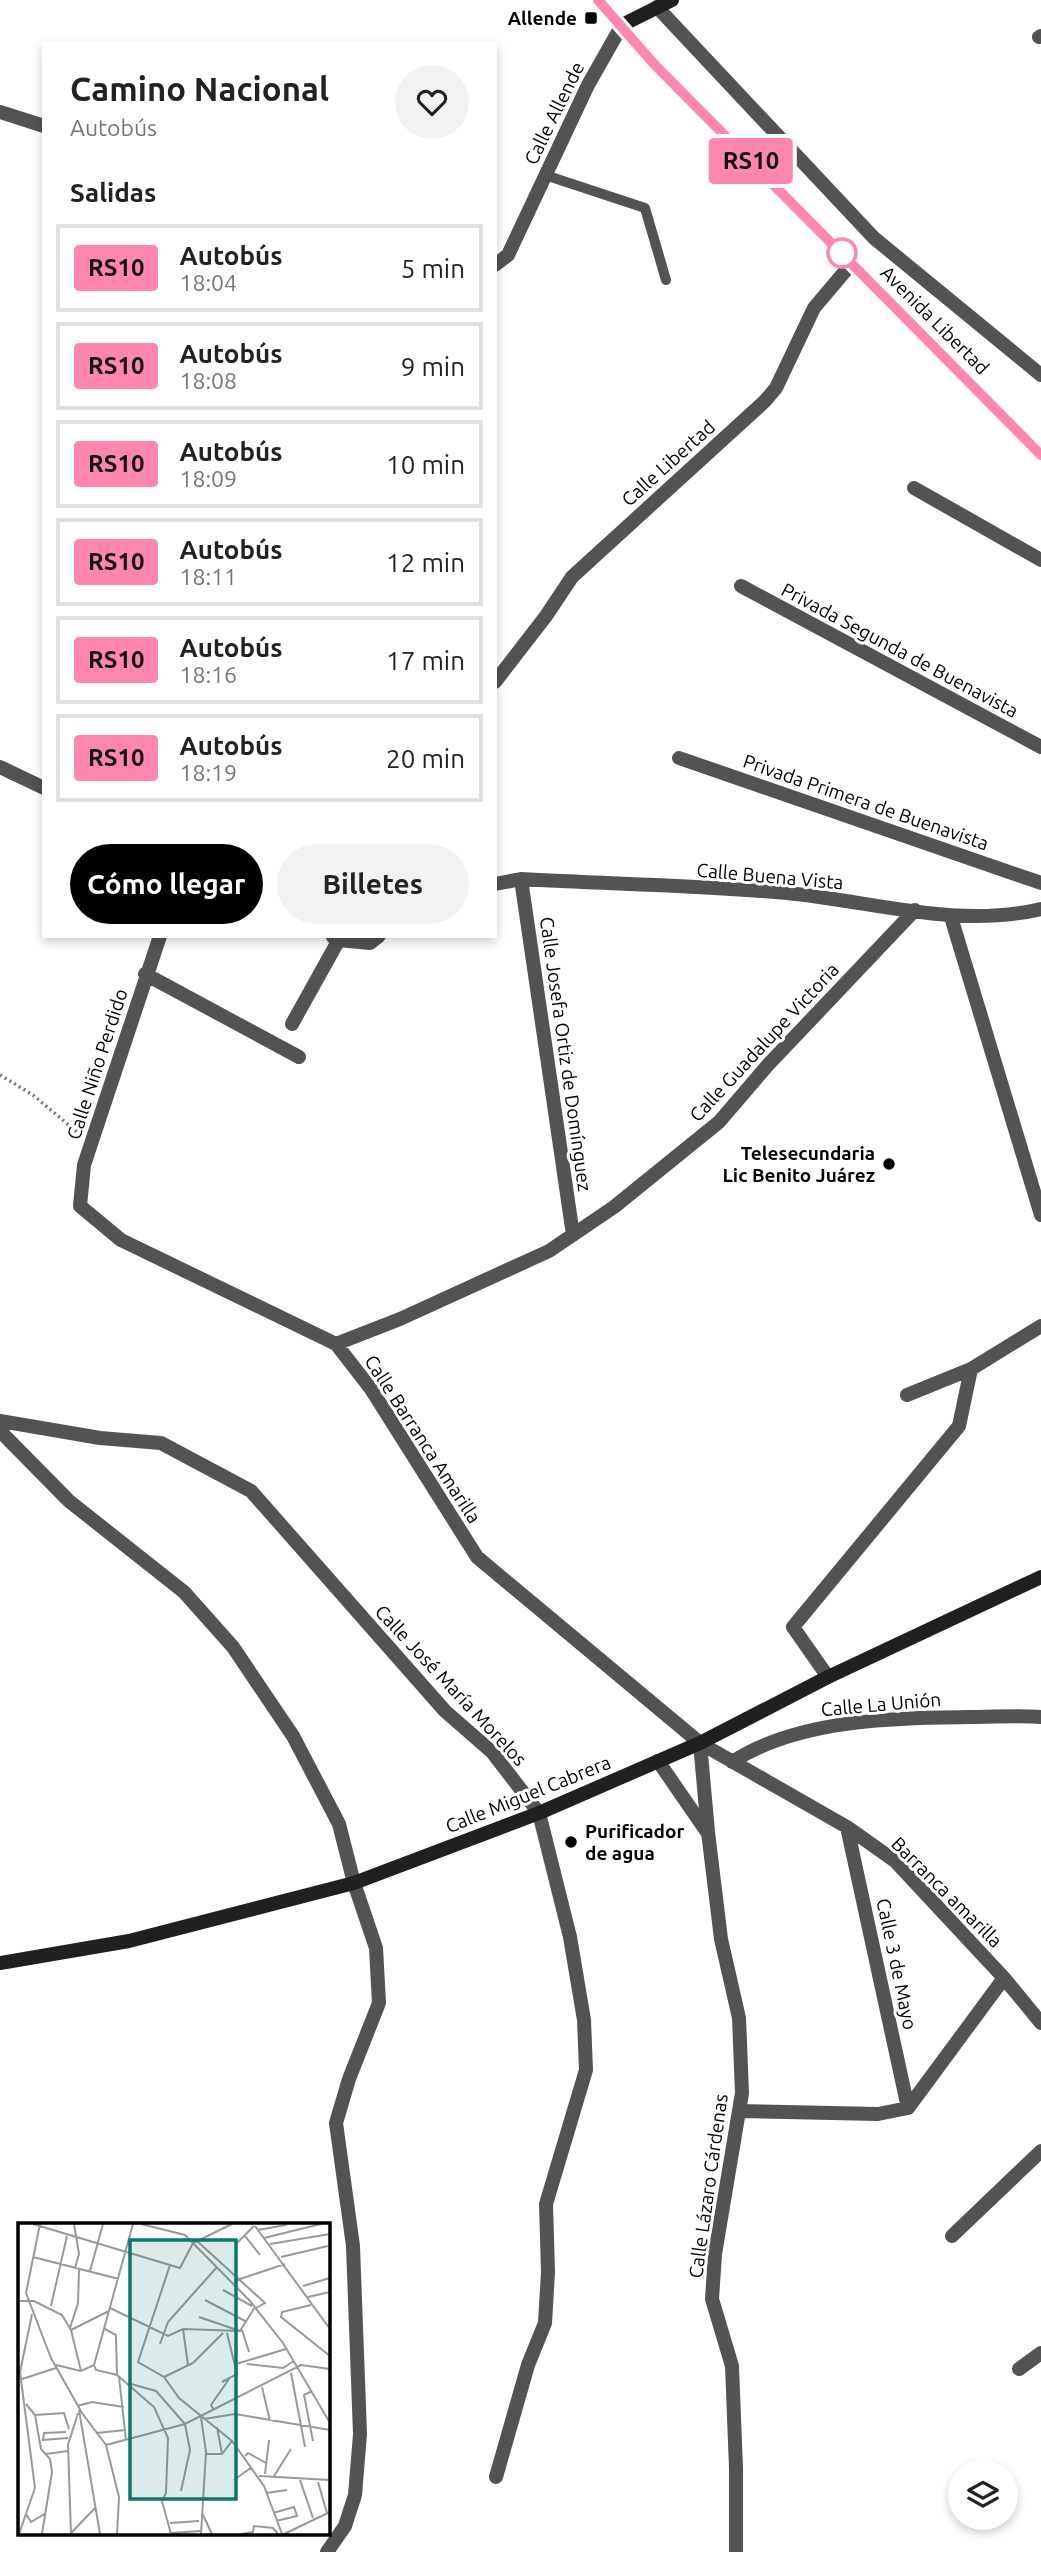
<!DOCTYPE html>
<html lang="es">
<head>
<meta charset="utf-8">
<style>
	:root { --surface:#fff; --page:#f2f2f2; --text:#222; --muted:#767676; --line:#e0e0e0; --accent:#000 }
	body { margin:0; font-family:Ubuntu,sans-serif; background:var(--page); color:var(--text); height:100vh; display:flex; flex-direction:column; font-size:26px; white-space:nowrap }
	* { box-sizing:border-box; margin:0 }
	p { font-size:23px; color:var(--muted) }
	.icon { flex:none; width:38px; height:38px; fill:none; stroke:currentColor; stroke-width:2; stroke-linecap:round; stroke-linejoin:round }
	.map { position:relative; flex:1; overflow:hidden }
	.sheet { position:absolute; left:42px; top:42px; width:455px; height:896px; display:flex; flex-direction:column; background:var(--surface); border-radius:0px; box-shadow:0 4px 10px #0003 }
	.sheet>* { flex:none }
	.badge { padding:0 14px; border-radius:5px; font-size:24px; line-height:46px }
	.controls { position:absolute; left:948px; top:2460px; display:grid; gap:14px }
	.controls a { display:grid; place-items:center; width:70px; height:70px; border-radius:50%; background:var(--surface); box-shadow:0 4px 10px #0003; font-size:35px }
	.map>.badge { position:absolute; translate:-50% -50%; box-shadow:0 0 0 4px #fff }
	h2 { padding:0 28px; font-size:26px; line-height:63px }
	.round { display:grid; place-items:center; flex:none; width:74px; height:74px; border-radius:37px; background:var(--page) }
	.summary { display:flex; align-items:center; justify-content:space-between; height:119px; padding:0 28px }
	h1 { font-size:33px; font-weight:700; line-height:52px }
	.cta { display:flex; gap:14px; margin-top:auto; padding:14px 28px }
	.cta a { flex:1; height:80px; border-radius:42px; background:var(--accent); color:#fff; font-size:28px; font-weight:700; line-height:80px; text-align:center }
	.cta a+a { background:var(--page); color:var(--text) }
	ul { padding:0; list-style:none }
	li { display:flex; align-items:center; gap:21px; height:88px; margin:0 14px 10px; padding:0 14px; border:4px solid var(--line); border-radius:0px }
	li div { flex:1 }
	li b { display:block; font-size:26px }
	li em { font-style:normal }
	li .badge { min-width:77px; font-weight:700; text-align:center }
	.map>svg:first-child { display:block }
</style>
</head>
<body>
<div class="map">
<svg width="1041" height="2552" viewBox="0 0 1041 2552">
	<rect width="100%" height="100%" fill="#fff"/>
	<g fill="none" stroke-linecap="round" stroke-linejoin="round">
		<path stroke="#757575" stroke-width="3.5" stroke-dasharray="2 3.5" stroke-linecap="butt" d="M0,1075l33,20 44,37"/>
		<path stroke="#535353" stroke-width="10" d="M545,175l100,33 21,72"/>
		<path stroke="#535353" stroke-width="14" d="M657,7l217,231 167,137
			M1039,37l2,-1
			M0,112l44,14
			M495,265l13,-10 80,-170 34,-60
			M914,488l127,72
			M741,586l300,161
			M495,682l51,-66 26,-39 193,-176 11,-13 38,-80 38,-45
			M679,758l362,125
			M0,767l44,21
			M521,879l52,356
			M495,884l26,-5c88,5 178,6 266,14 84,8 170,36 254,16
			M951,917l90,298
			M160,936l-76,229 -4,41 41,34 215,104 35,45 106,168 223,186 147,84 48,34 109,117 37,45
			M333,937l5,3 32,3 9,-7
			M145,974l154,83
			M292,1024l49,-88
			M336,1344l64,-25 149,-68 65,-44 105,-85 48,-56 148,-156
			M907,1395l64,-26 70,-43
			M0,1421l100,17 61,5 90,48 194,220 47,41 47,61 31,124 14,83 2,50 -40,134 2,68 -3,51 -17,42 -32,112
			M0,1431l69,70 115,91 49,55 60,89 46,88 15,59 22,65 3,55 -30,76 -13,44 17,123 7,188 -5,61 -10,31 -18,26
			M828,1677l-35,-50 166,-201 12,-57
			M700,1743l8,89 13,107 18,79 3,75 -27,161 -3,45 20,67 4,102v84
			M658,1761l49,71
			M732,1762c66,-43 162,-44 239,-45 23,0 47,-2 70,0
			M847,1827l61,281
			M739,2111l139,3 30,-6 96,-130
			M952,2236l89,-85
			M1019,2369l22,-16"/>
		<path stroke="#202020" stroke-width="14" d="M598,0l56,64 387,391
			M622,25l50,-25
			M0,1963l129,-22 225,-58 185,-70 161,-70 128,-66 213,-100"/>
	</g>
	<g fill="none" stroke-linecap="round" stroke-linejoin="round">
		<g stroke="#fff" stroke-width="16">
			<path id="line" d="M598,0l56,64 387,391"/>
		</g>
		<use href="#line" stroke="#ff87af" stroke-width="10"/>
	</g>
	<g fill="#000" stroke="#fff" stroke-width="2.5">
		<rect x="584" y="11" width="14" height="14" rx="3.5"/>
		<circle cx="889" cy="1164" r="7"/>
		<circle cx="571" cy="1842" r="7"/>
	</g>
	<circle fill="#fff" stroke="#ff87af" stroke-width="3.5" cx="842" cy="253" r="14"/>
	<g text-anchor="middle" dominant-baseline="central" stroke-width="6" stroke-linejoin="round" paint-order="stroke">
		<g font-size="19" font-weight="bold" fill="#000" stroke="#fff" text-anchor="end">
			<text x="577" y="18">Allende</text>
			<text x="875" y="1153">Telesecundaria<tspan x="875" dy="22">Lic Benito Juárez</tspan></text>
			<text x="585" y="1831" text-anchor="start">Purificador<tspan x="585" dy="22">de agua</tspan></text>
		</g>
		<g font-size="19" fill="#000" stroke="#fff">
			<text transform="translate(554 113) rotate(-64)">Calle Allende</text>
			<text transform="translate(935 320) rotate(45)">Avenida Libertad</text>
			<text transform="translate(668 463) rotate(-42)">Calle Libertad</text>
			<text transform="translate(900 650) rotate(28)">Privada Segunda de Buenavista</text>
			<text transform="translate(866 802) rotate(19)">Privada Primera de Buenavista</text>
			<text transform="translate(770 876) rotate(5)">Calle Buena Vista</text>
			<text transform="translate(764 1042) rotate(-47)">Calle Guadalupe Victoria</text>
			<text transform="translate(566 1054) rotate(82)">Calle Josefa Ortiz de Domínguez</text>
			<text transform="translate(97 1064) rotate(-72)">Calle Niño Perdido</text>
			<text transform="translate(423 1439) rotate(57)">Calle Barranca Amarilla</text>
			<text transform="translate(451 1685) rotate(47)">Calle José María Morelos</text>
			<text transform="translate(881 1704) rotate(-5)">Calle La Unión</text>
			<text transform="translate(528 1794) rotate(-22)">Calle Miguel Cabrera</text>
			<text transform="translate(947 1892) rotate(45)">Barranca amarilla</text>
			<text transform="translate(897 1964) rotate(78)">Calle 3 de Mayo</text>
			<text transform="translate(708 2186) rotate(-82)">Calle Lázaro Cárdenas</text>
		</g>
	</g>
	<g transform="translate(18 2223)">
		<rect width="312" height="312" fill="#fff"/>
		<path fill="none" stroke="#999" stroke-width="2" d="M15,1l147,44 13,-25 39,-19M22,1l-14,69 25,65 31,55 24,32 13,52 -2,37M56,1l5,30 -4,14M123,1l44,11 65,66 33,42 47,80M237,3l75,103M240,7l28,-5M227,13l15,19M246,15l57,-14M179,18l68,62 -9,5M218,21l18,-18M252,21l60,-10M15,34l86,22M263,34l47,-11M152,42l-32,97 26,15 15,21 53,43 32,45 18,48M72,48l13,-47M219,57l48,-16M285,63l27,-8M205,67l29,16M290,74l22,-5M187,77l42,22M0,78h16l28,14 9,15 10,41M293,82l-29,7 -1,5 49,39M33,83l16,-70M92,85l58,28 15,-7 57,2 15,-24M181,94l41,14M52,105l8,-25 1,-33M87,106l11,6 1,40M165,106l5,36M53,107l38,-19M224,107l7,22M142,121l8,-22 49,-55M218,141l50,-15M229,141l36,4 11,-7M38,142l25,6 13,-6 2,5 21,5 37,32 14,31 -2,55 -4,8 9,33M76,142l39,-141M273,150l14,74M101,154l7,63M146,154l29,-14 30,-30M4,156l34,-11M204,159l15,-8 -10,-41M113,161l25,7 29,33 5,26 -9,41M244,164l8,34M294,168l-8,4 9,46M8,181l9,11 6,34 9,10 2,13 -10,62M59,183l15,-4 32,5M61,187l21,124M196,187l-3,-5 18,-26M17,192l29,-2 5,16M186,196l31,-5 95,16M199,204l5,27M78,210l30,-3M24,217l26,-2M25,217l1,-7 22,-1M88,222l79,-21 116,-59 29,4M28,231l22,-3M187,231h17l10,-13M227,233l3,-3 18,10M247,251l4,-34M241,253l71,4M256,253l17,-27M216,257l18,-13M282,257l13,38M300,259l9,31M248,270l21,-3M184,290l10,21M255,290l21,-6 3,9 -21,5M8,291l5,8 15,-9M152,300l29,-2M53,310l25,-26M153,310l29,-2M1,311l16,-46 -15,-116 12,-58M53,311l-3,-89 10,-32M183,311l5,-82 -5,-35M223,311l12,-2 1,-6 19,2 5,6M266,311l46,-22"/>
		<path fill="#0f766e" fill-opacity="0.15" stroke="#0f766e" stroke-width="3.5" d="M112,17h106v259h-106z"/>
		<rect width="312" height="312" fill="none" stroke="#000" stroke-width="3.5"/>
	</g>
</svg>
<div class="controls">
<a><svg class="icon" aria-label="layers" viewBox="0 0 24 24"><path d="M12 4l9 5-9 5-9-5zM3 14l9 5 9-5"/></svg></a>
</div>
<b class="badge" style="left:751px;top:161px;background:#ff87af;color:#111">RS10</b>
<section class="sheet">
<div class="summary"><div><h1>Camino Nacional</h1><p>Autobús</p></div><a class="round"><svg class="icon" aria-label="heart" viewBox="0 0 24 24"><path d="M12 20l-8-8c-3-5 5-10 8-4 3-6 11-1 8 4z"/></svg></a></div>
<h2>Salidas</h2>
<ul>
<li><span class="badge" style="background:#ff87af;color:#111">RS10</span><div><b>Autobús</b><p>18:04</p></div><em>5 min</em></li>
<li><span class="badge" style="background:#ff87af;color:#111">RS10</span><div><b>Autobús</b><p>18:08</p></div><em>9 min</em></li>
<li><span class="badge" style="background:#ff87af;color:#111">RS10</span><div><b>Autobús</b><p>18:09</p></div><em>10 min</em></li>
<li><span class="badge" style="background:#ff87af;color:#111">RS10</span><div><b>Autobús</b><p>18:11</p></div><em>12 min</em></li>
<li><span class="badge" style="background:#ff87af;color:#111">RS10</span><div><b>Autobús</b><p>18:16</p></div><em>17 min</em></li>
<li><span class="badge" style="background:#ff87af;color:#111">RS10</span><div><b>Autobús</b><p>18:19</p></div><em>20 min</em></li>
</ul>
<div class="cta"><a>Cómo llegar</a><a>Billetes</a></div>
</section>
</div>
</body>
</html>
